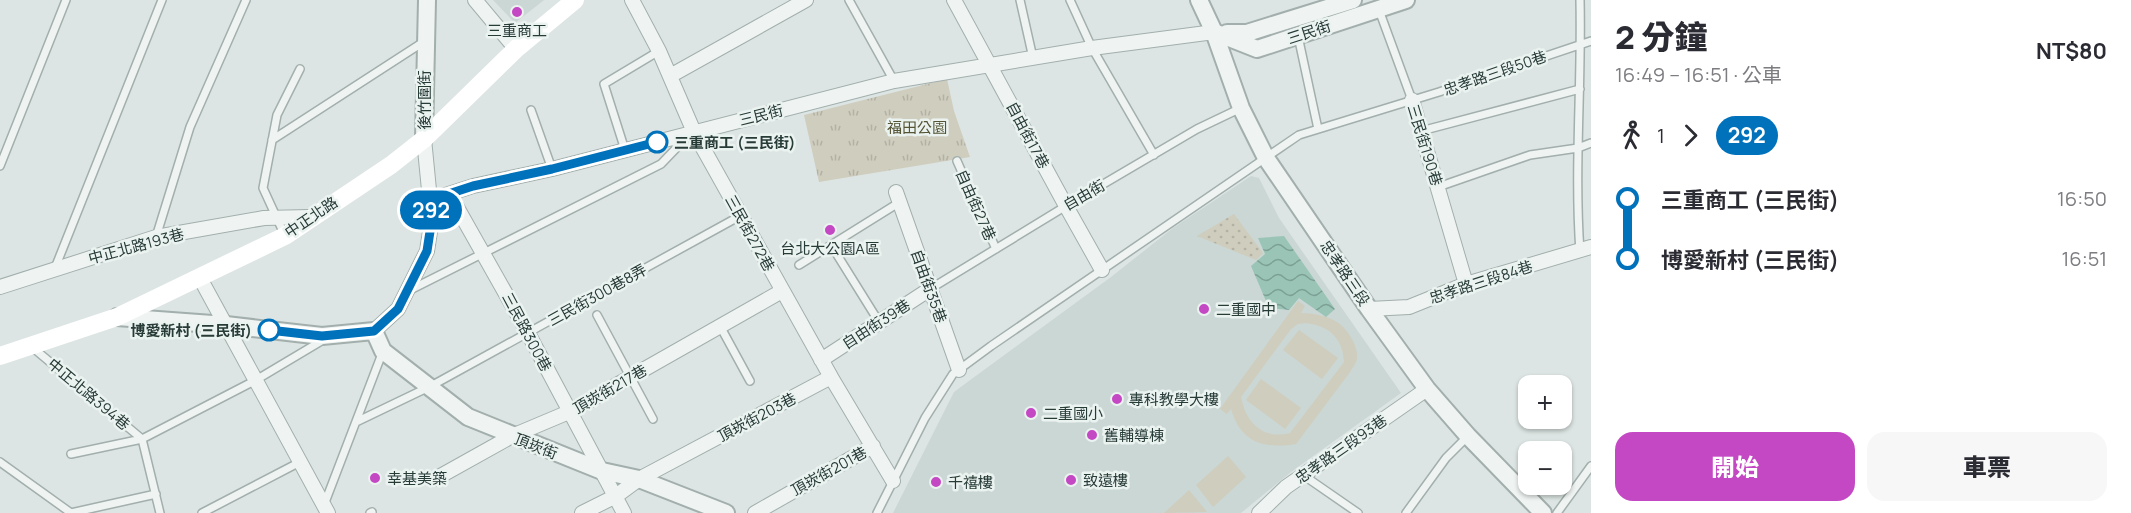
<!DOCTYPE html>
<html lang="zh-TW">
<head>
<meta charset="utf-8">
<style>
	:root { --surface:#fff; --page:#f7f7f7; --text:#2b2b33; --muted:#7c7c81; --accent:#c447c3 }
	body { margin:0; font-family:Manrope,"Noto Sans TC",sans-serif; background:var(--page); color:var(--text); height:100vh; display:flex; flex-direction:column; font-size:22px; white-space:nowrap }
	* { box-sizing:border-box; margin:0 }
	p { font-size:20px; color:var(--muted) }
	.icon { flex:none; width:33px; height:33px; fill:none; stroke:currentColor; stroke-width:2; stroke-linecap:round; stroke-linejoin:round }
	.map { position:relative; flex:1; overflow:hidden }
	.sheet { display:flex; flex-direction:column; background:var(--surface); width:540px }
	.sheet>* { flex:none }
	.badge { padding:0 12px; border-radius:20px; font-size:21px; line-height:39px }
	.tools { position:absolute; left:1518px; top:375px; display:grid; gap:12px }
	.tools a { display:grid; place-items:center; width:54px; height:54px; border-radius:12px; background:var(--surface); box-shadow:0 2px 4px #0004; font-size:30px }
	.map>.badge { position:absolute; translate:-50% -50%; box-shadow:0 0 0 3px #fff }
	.legs { display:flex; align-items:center; gap:9px; height:66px; padding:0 24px; font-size:20px }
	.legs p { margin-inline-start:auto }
	.head { display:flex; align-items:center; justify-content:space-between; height:102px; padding:0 24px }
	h1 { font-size:33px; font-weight:800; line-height:45px }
	.action { display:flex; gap:12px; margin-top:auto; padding:12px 24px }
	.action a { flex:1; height:69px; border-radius:18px; background:var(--accent); color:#fff; font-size:24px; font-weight:800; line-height:69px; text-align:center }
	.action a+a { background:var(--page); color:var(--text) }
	ul { padding:0 24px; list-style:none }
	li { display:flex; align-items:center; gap:21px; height:60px; font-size:22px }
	li i { display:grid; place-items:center; width:9px; height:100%; margin:0 8px; background:currentColor }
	li i::after { content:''; width:15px; height:15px; margin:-8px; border:4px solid; border-radius:50%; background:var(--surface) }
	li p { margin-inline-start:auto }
	li:first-child i { background:linear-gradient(#0000 50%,currentColor 0) }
	li:last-child i { background:linear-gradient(currentColor 50%,#0000 0) }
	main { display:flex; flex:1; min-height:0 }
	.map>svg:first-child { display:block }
</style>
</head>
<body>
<main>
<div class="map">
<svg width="1591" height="513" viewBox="0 0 1591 513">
	<defs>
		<pattern id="grass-dots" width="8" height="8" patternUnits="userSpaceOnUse" patternTransform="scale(1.5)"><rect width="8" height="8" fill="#cfcdbe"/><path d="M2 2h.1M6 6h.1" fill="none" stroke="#b2b1a4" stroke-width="1.8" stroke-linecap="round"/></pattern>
		<pattern id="park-tufts" width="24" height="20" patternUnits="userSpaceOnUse" patternTransform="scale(1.5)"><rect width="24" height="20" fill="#cfcdbe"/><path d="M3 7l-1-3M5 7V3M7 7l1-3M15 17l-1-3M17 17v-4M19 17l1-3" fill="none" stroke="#b2b1a4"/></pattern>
		<pattern id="water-waves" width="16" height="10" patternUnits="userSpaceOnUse" patternTransform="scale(1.5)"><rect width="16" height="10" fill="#99c4b6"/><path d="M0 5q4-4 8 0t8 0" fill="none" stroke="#7da095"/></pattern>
	</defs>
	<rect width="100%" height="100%" fill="#dce5e3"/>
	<path fill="#cbd7d4" d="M493,0h51l-29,23z
		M1251,176l8,2 20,40 122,175 -110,79 -50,41h-348l61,-121 157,-115 62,-49z"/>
	<path fill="url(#grass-dots)" d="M1234,214l29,39 -7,7 -59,-24z"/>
	<path fill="url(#park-tufts)" d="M947,79l7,32 16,46 -151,25 -15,-67z"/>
	<path fill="#cfcdbe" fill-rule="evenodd" d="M1298,301l7,5 -4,7c11,0 27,3 36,9 10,6 22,25 20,37 -1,4 -5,10 -7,13l-54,72c-32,5 -55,-1 -65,-35l-4,5 -7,-5zM1306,323c23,3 37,15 38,39l-54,71c-27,7 -44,-10 -49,-36l50,-68 7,-5z
		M1299,330l39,28 -16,21 -39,-29z
		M1261,379l40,29 -16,21 -39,-29z
		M1228,456l18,21 -33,30 -17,-22z
		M1189,490l18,22 -43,1z"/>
	<path fill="url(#water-waves)" d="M1284,236l51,73 -9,8 -27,-19 -10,12 -20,-2 -18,-42 14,-12 -7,-16z"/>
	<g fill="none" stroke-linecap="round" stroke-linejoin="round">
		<g stroke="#a2afac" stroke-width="10">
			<path id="service" d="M849,0l45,81
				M1020,0l13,58
				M1070,0l22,48 62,107
				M1379,10l33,90
				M1298,36l20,93
				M531,110l21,59
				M1421,131l159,-42
				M272,140l153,-99
				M625,150l-21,-66 55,-33
				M957,161l39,88
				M0,166l66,-166
				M1438,187l92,-32 48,-7 13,-5
				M285,236l-22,-48 14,-73 23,-46
				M156,237l34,-110 56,-127
				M831,245l48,77
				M1580,252c-6,-84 2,-168 0,-252
				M799,265l101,-63
				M55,268l107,-268
				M930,289l136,-83 131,-77 44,-21
				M410,290l251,-126 26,-27
				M597,315l56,104
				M720,326l30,55
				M32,347l110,92 18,74
				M356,422l75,-36 309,-170
				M71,454l71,-15 114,-59 67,-40
				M0,462l71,51 85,-19
				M1303,475l55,38
				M324,505l59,-154
				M202,513l98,-51
				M370,513l2,-1
				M877,513l48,-95 28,-44 38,-28 308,-211 140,-43 152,-51
				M1406,513l40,-55 22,-22
				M1557,513l34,-47"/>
		</g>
		<g stroke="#a2afac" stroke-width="16">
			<path id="minor" d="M475,0l41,49
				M954,0l112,206 36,64
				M670,76l136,-76
				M1412,100l54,184
				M896,192l63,178
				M450,195l78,138 96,180
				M430,200l43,-14 79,-17 342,-88 198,-33 122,-16
				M200,278l128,235
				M0,287l156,-50 108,-19 46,-1
				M1369,309l40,-2 57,-23 125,-37
				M374,331l24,-22 29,-58 4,-26 -1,-25 -6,-61
				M821,360l109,-71
				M831,377l62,104
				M435,479l77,-43 57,-24 213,-121
				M582,513l34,-17 23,-17 192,-102 -137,-245 -35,-81 -27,-51
				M755,513l118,-67
				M1259,513l27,-26 141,-98"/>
		</g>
		<g stroke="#a2afac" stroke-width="20">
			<path id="tertiary" d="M1199,0l15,32 27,76 25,50 103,151 58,80 41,47 75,77
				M1214,32l43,17 149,-49
				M1227,33h20l106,-33
				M424,139l3,-139
				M117,317l109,8 96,11 52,-5 9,20 85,66 134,54 37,8 87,34"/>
		</g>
		<use href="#service" stroke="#eff4f3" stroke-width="7"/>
		<use href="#minor" stroke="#eff4f3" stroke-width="14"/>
		<use href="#tertiary" stroke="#eff4f3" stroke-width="16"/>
		<path stroke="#fff" stroke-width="18" d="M0,356l117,-39 168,-81 106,-71 33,-26 92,-90 59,-49"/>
	</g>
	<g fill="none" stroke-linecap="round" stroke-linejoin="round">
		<g stroke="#fff" stroke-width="14">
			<path id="line-1" d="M269,330l53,6 52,-5 24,-22 29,-58 4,-26 -1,-25 43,-14 79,-17 105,-27"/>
		</g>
		<use href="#line-1" stroke="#0072bc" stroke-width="9"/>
	</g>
	<g fill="#c447c3" stroke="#ebf3f1" stroke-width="2">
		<circle cx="517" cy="12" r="6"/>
		<circle cx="830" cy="230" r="6"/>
		<circle cx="1204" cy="309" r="6"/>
		<circle cx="1117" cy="399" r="6"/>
		<circle cx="1031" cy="413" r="6"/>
		<circle cx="1092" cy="435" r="6"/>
		<circle cx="375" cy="478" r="6"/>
		<circle cx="1071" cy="480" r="6"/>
		<circle cx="936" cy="482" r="6"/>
	</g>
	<g fill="#fff" stroke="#0072bc" stroke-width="3">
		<circle cx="657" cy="142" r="10"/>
		<circle cx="269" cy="330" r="10"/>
	</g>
	<g text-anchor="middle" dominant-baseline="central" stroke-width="5" stroke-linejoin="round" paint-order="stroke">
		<g font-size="15" fill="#273b37" stroke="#ebf3f1" text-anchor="start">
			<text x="517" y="30" text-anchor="middle">三重商工</text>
			<text x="830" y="248" text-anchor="middle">台北大公園A區</text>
			<text x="1216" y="309">二重國中</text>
			<text x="1129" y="399">專科教學大樓</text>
			<text x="1043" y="413">二重國小</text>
			<text x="1104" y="435">舊輔導棟</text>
			<text x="387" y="478">幸基美築</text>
			<text x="1083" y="480">致遠樓</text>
			<text x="948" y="482">千禧樓</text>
		</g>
		<g font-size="15" fill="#273b37" stroke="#ebf3f1">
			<text transform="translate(1309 32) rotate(-18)">三民街</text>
			<text transform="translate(1495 73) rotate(-19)">忠孝路三段50巷</text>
			<text transform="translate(424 100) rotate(-90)">後竹圍街</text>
			<text transform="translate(761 115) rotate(-14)">三民街</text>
			<text transform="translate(1028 135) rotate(62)">自由街17巷</text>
			<text transform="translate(1425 145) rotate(73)">三民街190巷</text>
			<text transform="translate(1084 195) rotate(-30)">自由街</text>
			<text transform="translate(976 205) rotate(66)">自由街27巷</text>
			<text transform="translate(311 217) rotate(-34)">中正北路</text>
			<text transform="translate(750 233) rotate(61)">三民街272巷</text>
			<text transform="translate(136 246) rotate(-15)">中正北路193巷</text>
			<text transform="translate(1345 273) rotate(56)">忠孝路三段</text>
			<text transform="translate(1481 282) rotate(-18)">忠孝路三段84巷</text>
			<text transform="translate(929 286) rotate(70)">自由街35巷</text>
			<text transform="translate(597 295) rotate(-29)">三民街300巷8弄</text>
			<text transform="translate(876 324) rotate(-33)">自由街39巷</text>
			<text transform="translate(527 332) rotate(62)">三民路300巷</text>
			<text transform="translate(610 389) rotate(-30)">頂崁街217巷</text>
			<text transform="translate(89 394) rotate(40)">中正北路394巷</text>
			<text transform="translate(757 417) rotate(-28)">頂崁街203巷</text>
			<text transform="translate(536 446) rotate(21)">頂崁街</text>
			<text transform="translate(1341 449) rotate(-35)">忠孝路三段93巷</text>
			<text transform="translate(829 471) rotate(-29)">頂崁街201巷</text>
		</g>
		<g font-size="15" fill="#555435" stroke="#ebf3f1">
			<text x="917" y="127">福田公園</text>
		</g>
		<g font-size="15" font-weight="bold" fill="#273b37" stroke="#ebf3f1" text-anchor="start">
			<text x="674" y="142">三重商工 (三民街)</text>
			<text x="252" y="330" text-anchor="end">博愛新村 (三民街)</text>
		</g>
	</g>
</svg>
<div class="tools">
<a>+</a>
<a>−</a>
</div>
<b class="badge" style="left:431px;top:210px;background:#0072bc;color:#fff">292</b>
</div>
<section class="sheet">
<div class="head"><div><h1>2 分鐘</h1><p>16:49 – 16:51 · 公車</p></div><b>NT$80</b></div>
<div class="legs"><svg class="icon" aria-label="walk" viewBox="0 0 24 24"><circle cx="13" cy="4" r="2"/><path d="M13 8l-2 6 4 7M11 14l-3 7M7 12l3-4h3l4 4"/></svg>1<svg class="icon" aria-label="forward" viewBox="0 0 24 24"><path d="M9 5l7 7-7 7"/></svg><b class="badge" style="background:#0072bc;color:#fff">292</b></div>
<ul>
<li><i style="color:#0072bc"></i><b>三重商工 (三民街)</b><p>16:50</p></li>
<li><i style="color:#0072bc"></i><b>博愛新村 (三民街)</b><p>16:51</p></li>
</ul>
<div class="action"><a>開始</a><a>車票</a></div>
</section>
</main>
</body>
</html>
